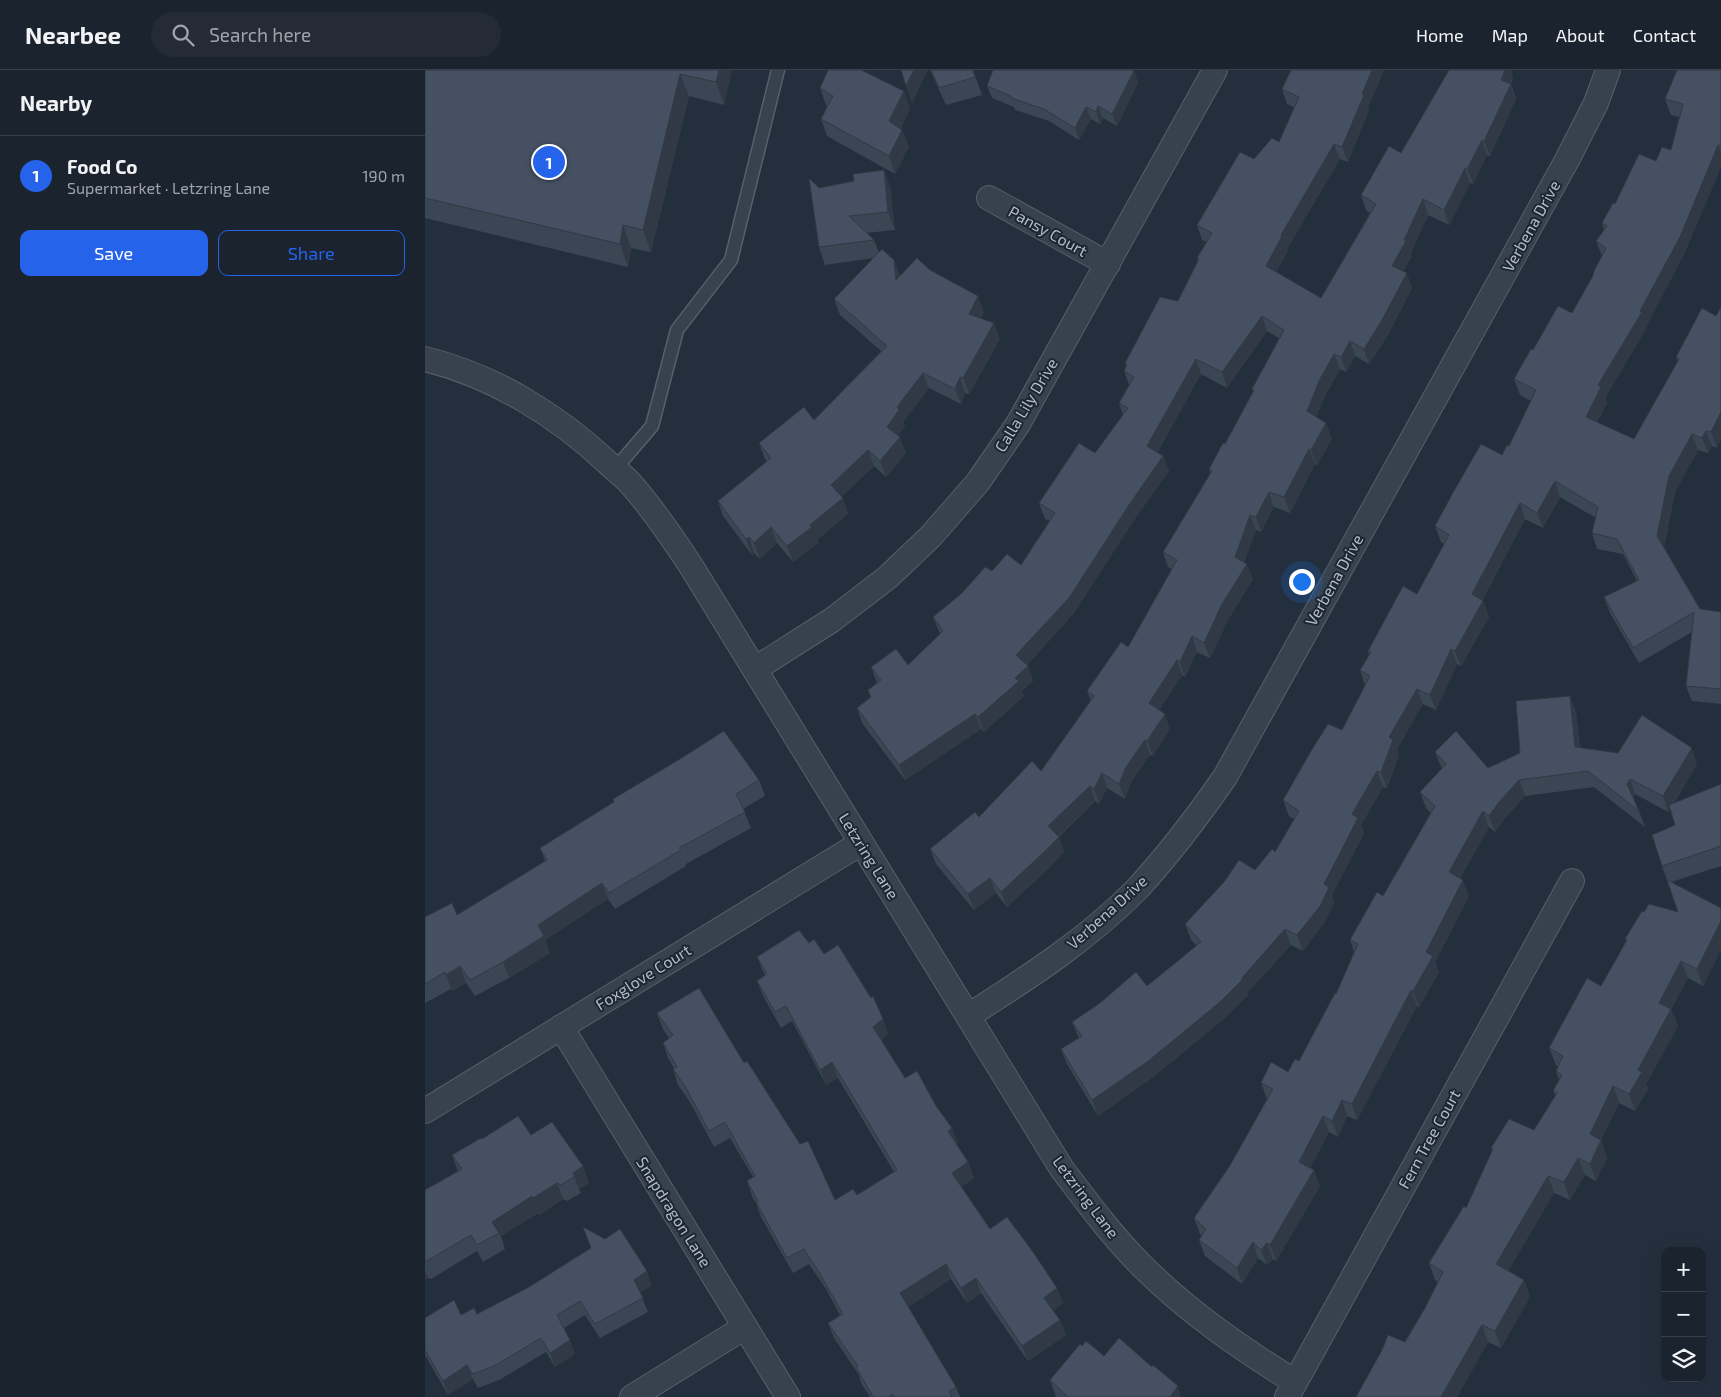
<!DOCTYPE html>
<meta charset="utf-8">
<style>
:root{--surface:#1b232e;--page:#242b36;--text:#f1f3f6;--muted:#a0a4aa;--line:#39404a;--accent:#2563eb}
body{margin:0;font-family:"Exo 2",sans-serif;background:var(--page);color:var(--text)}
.controls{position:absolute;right:15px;bottom:15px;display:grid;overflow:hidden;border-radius:10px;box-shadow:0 5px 20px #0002}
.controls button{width:45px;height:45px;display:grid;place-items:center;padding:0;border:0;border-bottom:1px solid var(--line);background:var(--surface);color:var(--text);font:25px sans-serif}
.you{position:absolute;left:876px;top:511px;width:18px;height:18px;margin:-12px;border:4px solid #fff;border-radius:50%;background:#1a73e8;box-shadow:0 0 0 8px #1a73e833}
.badge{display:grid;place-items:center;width:32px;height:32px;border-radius:50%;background:var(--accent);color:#fff;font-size:16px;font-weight:700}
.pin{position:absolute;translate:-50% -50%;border:2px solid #fff;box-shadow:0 1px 5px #0006}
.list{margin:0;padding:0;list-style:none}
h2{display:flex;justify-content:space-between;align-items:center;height:65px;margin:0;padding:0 20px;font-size:21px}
h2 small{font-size:16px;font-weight:400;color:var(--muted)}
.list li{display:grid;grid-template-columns:32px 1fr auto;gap:15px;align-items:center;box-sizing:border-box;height:80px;padding:0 20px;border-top:1px solid var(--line)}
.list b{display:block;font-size:19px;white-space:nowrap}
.list p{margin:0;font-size:16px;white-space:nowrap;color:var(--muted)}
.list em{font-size:16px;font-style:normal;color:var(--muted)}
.actions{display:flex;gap:10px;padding:15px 20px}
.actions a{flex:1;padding:11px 0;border:1px solid var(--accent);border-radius:10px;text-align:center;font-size:18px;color:var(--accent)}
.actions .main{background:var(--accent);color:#fff}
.icon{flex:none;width:28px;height:28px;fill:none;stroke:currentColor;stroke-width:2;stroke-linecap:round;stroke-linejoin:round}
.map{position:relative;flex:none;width:1296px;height:1327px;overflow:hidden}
header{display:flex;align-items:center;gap:30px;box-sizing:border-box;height:70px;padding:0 25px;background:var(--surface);border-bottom:1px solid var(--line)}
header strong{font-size:24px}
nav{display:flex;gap:28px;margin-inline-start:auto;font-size:18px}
.search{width:350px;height:45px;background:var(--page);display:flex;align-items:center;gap:12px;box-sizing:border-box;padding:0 18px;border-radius:28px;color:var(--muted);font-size:19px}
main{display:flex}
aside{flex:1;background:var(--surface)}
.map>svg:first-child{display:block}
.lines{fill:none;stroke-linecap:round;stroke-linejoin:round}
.lane-casing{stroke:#565f6c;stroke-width:15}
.street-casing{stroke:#565f6c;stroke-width:26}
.lane{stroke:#38414e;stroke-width:12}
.street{stroke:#38414e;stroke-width:24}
.wall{fill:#3b4654}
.shaded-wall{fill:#303945}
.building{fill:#455162;stroke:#303945}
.labels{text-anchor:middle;stroke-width:4;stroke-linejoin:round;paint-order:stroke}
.street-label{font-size:16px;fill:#b4bcc9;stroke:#1d2633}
</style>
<header>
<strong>Nearbee</strong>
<div class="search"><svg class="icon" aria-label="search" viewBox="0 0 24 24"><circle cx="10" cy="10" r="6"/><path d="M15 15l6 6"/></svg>Search here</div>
<nav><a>Home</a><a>Map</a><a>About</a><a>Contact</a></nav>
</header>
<main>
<aside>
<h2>Nearby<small></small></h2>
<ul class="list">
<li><span class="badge">1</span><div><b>Food Co</b><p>Supermarket · Letzring Lane</p></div><em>190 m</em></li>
</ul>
<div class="actions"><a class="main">Save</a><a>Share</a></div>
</aside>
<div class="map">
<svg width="1296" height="1327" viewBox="0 0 1296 1327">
<rect width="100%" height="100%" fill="#242f3e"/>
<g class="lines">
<defs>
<path id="lane" d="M190 399 227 356 252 260 306 190 353 0"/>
<g id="street">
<path d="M564 128 683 194"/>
<path d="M0 289C69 306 132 345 183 393 190 400 199 406 205 413 228 439 247 467 266 496L637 1099C662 1132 687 1166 716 1195 763 1242 814 1277 870 1312"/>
<path d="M330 599 407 550 463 507 506 466 553 412 593 354 790 0"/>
<path d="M543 946C603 908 663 869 713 818 745 783 773 746 800 707L1142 90 1171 33 1183 0"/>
<path d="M136 957 363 1327"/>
<path d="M0 1041 436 773"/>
<path d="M207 1327 320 1257"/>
<path d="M862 1327 1147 811"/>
</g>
</defs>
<use href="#lane" class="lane-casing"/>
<use href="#street" class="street-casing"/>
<use href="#lane" class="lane"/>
<use href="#street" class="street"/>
</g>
<g class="wall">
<path d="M0 0H307L299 35 264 26 226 182 206 178 203 197 0 148Z"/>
<path d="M505 0H548L557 25 521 35Z"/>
<path d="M866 0H959L943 37 944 40 923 92 915 89 862 179 863 181 851 202 896 228 945 143 941 140 936 125 976 83 1024 0H1086V1L1088 7 1086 14 1091 29 1065 86 1062 85 1048 114 1045 113 1024 155 1003 145 986 183 987 186 978 201 987 218 963 265 944 294 930 286 921 302 915 299 901 324 891 347 907 368 892 396 890 394 865 443 849 437 836 462 831 460 819 492 828 509 803 550 785 588 772 582 760 607 757 605 734 640 745 659 728 686 725 685 706 712 700 729 682 718 674 734 670 731 634 767 639 782 624 798 582 837 571 823 549 840 511 794 505 779 554 747 616 701 666 631 662 621 703 577 747 499 743 497 738 482 785 403 784 399 800 374 828 322 827 319 854 268 842 261 802 318 776 304 732 383 738 386 744 401 709 450 649 543 602 595 603 596 608 611 597 621 599 626 559 662 556 659 480 710 437 653 432 638 445 627 452 613 446 597 483 595 515 564 508 547 567 501 596 495 625 451 620 449 614 433 670 383 698 345 694 333 704 315 699 301 701 297 700 293 753 231 773 190 772 188 782 172 777 170 772 155 829 89 854 72 869 37 862 34 857 19Z"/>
<path d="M1296 0V97L1260 182 1222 255V257L1180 328 1182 333 1172 352 1209 369 1253 291 1251 287 1291 246 1296 237V369L1292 378 1287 376 1283 383 1273 380 1250 422 1239 477 1275 539 1296 542V634L1267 631 1261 616 1267 562 1214 593 1185 543 1179 527 1212 511 1198 484 1172 479 1167 463 1171 448 1135 427 1118 458 1100 449 1057 531H1058L1064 547 1036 596 1032 594 1011 640 998 634 972 679 974 685 962 718 958 717 936 755 939 763 907 825 909 833 901 850 878 881 866 875 822 923 823 925 800 948 728 1007 673 1046 642 994 636 979 654 968 647 952 722 916 772 876 766 870 760 854 830 800 850 782 869 749 864 746 858 730 917 660 940 615 935 600 944 585 943 581 992 524 1019 474 1016 472 1010 456 1077 385 1084 376 1106 331 1095 325 1089 309 1108 280 1147 243 1168 205V203L1177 186 1171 171 1179 160 1177 153 1190 134 1231 91 1246 80 1254 47 1246 45 1240 29Z"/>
<path d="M709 1 713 13 692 56 678 48 675 54 666 49 654 70 624 51 590 40 589 37 567 28 562 16Z"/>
<path d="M395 18 479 21 485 39 476 58 484 77 470 104 402 66 396 49 402 36 401 35Z"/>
<path d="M459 100 465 117 470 160 441 163 449 170 454 183 469 190 475 206 505 200 559 242 556 248 575 269 544 324 540 323 536 334 504 318 478 352 480 356 473 365 481 383 461 407 449 396 416 427 418 428 423 444 392 470 393 473 368 492 352 473 335 489 329 483 327 485 298 446 293 431 342 392 340 389 334 373 389 350 456 281 415 245 409 229 449 188 400 195 394 177V118L429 111Z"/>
<path d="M1151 642 1155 678 1272 694 1249 733 1296 714V796L1246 812 1296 838V880L1278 916 1263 908 1246 939 1253 956 1221 1014 1223 1019 1210 1041 1194 1033 1176 1070 1182 1088 1171 1111 1160 1105 1145 1130 1129 1123 1083 1201 1099 1210 1105 1227 1076 1278 1063 1272 1032 1327H931L980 1272 1000 1238 1013 1212 1010 1210 1004 1193 1041 1138 1067 1081 1066 1078 1109 1060 1130 1026 1128 1021 1134 1010 1131 1001 1133 997 1131 995 1124 978 1176 916 1201 871 1200 869 1253 842 1237 796 1250 755 1245 739 1243 742 1210 724 1208 728 1214 741 1220 757 1169 717 1100 726 1080 748 1070 762 1064 757 1035 808 1044 826 1010 892 1014 902 994 937 992 936 932 1050 922 1046 913 1067 904 1062 885 1098 895 1116 851 1191 848 1189 842 1195 833 1188 817 1214 780 1186 774 1170 777 1166 775 1164 769 1148 804 1097 842 1029 836 1013 863 1002 874 991 911 924 929 882 925 870 958 826 1006 743 1001 738 995 722 1017 699 1010 682 1063 698 1095 683Z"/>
<path d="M334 710 340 726 318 739 326 758 261 794V796L190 839 183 829 120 870 125 883 84 908 50 926 41 913 27 921 26 919 0 933V847L32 845 120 791 115 778 189 732 188 729Z"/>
<path d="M384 873 399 884 458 949 463 964 456 970 480 1008 511 1036 533 1073 531 1074 543 1092 549 1108 536 1117 565 1159 632 1218 638 1233 628 1241 641 1265 603 1291 556 1223 542 1233 526 1209 483 1237 531 1317 535 1327H445L436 1313 434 1305 409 1268 403 1253 415 1245 401 1219 384 1194 368 1203 336 1147 331 1133 327 1126 322 1111 328 1107 305 1068 289 1077 265 1032 253 1015 248 999 249 998 243 988 238 973 244 968 238 959 232 943 319 993 410 1130 432 1125 469 1102 413 1008 401 1015 367 951 356 958 338 926 332 911 340 906 332 887Z"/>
<path d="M106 1065 158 1096 164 1113 154 1119 156 1123 142 1131 138 1129 114 1145 113 1143 76 1166 80 1179 58 1192 52 1181 6 1209 3 1208 0 1210V1120L33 1101 27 1085 57 1069Z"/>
<path d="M227 1215 215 1223 223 1242 175 1268 160 1245 139 1258 150 1284 130 1297 121 1282 74 1310 53 1318 48 1309 23 1325 0 1285V1248L52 1244Z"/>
<path d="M657 1276 679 1286 756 1327H631L625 1310Z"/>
</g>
<g class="shaded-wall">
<path d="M294 0H307L299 35 291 12Z"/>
<path d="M489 0H503L487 34 481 16Z"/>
<path d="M947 0H959L943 37 944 40 923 92 917 77 937 24Z"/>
<path d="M1080 0H1086V1L1088 7 1085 14 1091 29 1065 86 1059 71Z"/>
<path d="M709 1 713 13 692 56 687 44Z"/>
<path d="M255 4 264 26 226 182 218 160Z"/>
<path d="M479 21 485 39 471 69 464 51Z"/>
<path d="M673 36 678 48 675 54 671 42Z"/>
<path d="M661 37 666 49 654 70 650 58Z"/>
<path d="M477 60 484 77 470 104 464 86Z"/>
<path d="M1057 70 1062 85 1048 114 1042 99Z"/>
<path d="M909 74 915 89 862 179 863 181 846 211 841 196 856 165Z"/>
<path d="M1293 75 1296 82V97L1260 182 1222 255V257L1180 328 1182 333 1167 362 1161 347 1173 315 1215 241Z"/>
<path d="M1040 98 1045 113 1024 155 1019 140Z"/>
<path d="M459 100 465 117 470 160 463 142Z"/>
<path d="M998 129 1003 145 986 183 987 186 973 211 967 196Z"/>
<path d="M198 155 206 178 203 197 195 174Z"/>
<path d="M469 190 475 206 471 210Z"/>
<path d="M982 203 987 218 963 265 944 294 939 279Z"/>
<path d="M553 226 559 242 550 259 544 244Z"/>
<path d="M837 246 842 261 802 318 797 302Z"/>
<path d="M569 253 575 269 544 324 538 308Z"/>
<path d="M925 271 930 286 921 302 916 287Z"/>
<path d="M909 284 915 299 901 324 887 357 882 341 895 309Z"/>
<path d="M771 289 776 304 727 391 722 376Z"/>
<path d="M498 303 504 318 478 352 480 356 468 372 462 357 472 337Z"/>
<path d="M535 307 540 323 536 334 530 319Z"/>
<path d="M1296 342V369L1292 378 1286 362Z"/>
<path d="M901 353 907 368 892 396 886 380Z"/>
<path d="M1281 361 1287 376 1283 383 1277 368Z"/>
<path d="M1267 364 1273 380 1250 422 1238 481 1232 466 1244 406Z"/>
<path d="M475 367 481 383 461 407 455 391Z"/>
<path d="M884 379 890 394 865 443 859 427Z"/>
<path d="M443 380 449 396 412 431 406 415Z"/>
<path d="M738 386 744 401 709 450 649 543 597 600 591 585 704 435Z"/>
<path d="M1130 411 1135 427 1118 458 1112 443Z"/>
<path d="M844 422 849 437 836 462 831 447Z"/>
<path d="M418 428 423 444 392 470 393 473 368 492 362 476 385 455Z"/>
<path d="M1095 433 1100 449 1052 540 1047 524Z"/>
<path d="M825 445 831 460 815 502 810 487Z"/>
<path d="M346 457 352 473 335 489 329 473Z"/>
<path d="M324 467 329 483 327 485 321 469Z"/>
<path d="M822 494 828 509 803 550 785 588 779 573 797 534Z"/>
<path d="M1058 531 1064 547 1036 596 1030 581Z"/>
<path d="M767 566 772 582 760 607 755 592Z"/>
<path d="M1026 579 1032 594 1011 640 1005 625Z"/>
<path d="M752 590 757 605 729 648 724 633Z"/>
<path d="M603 596 608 611 597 621 599 626 559 662 553 647 590 608Z"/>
<path d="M992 619 998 634 972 679 974 685 962 718 956 702 964 667Z"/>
<path d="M1145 626 1151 642 1156 693 1150 677Z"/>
<path d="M550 644 556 659 480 710 474 695Z"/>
<path d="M740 644 745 659 728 686 722 671Z"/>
<path d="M720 670 725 685 706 712 700 729 694 714 701 697Z"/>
<path d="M1267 678 1272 694 1243 742 1238 726Z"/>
<path d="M952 701 958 717 936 755 939 763 907 825 909 833 901 850 878 881 872 865 899 814 927 744Z"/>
<path d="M677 703 682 718 674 734 669 719Z"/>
<path d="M1205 709 1210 724 1208 730 1202 714Z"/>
<path d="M1094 710 1100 726 1080 748 1070 762 1064 746 1074 732Z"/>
<path d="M665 716 670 731 628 771 623 756Z"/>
<path d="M1058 741 1064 757 1029 818 1024 802Z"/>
<path d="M634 767 639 782 624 798 582 837 576 822Z"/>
<path d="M565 808 571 823 549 840 543 824Z"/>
<path d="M1038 810 1044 826 1010 892 1014 902 994 937 988 921 1001 882Z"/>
<path d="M177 813 183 829 120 870 125 883 84 908 78 892 113 855Z"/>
<path d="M1296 851V880L1278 916 1272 899Z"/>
<path d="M860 859 866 875 822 923 823 925 800 948 728 1007 673 1046 667 1030 817 908Z"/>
<path d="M1256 891 1263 908 1241 949 1246 939 1253 956 1221 1014 1223 1019 1210 1041 1204 1024 1213 1000 1234 933Z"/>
<path d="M35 896 41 913 27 921 21 905Z"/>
<path d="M986 920 992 936 932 1050 927 1034Z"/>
<path d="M458 949 463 964 453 972 448 957Z"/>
<path d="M407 992 413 1008 401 1015 395 1000Z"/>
<path d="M1188 1016 1194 1033 1176 1070 1182 1088 1171 1111 1165 1094V1064Z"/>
<path d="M917 1030 922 1046 913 1067 907 1051Z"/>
<path d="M898 1046 904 1062 880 1107 874 1092Z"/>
<path d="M527 1058 533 1073 528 1077 523 1061Z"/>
<path d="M1153 1088 1160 1105 1145 1130 1139 1112Z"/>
<path d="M543 1092 549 1108 532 1119 527 1103Z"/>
<path d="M158 1096 164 1113 154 1119 148 1103Z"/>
<path d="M889 1100 895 1116 851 1191 845 1175Z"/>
<path d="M1123 1106 1129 1123 1077 1211 1071 1194Z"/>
<path d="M132 1113 138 1129 114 1145 108 1128Z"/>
<path d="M107 1126 113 1143 76 1166 74 1163 67 1152Z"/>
<path d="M828 1172 833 1188 817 1214 812 1198Z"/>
<path d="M842 1173 848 1189 842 1195 836 1180Z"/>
<path d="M521 1194 526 1209 481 1238 475 1223Z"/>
<path d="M0 1200 3 1208 0 1210Z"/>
<path d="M222 1201 227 1215 214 1224 209 1210Z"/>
<path d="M551 1208 556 1223 542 1233 536 1218Z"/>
<path d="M1099 1210 1105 1227 1076 1278 1070 1261Z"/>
<path d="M632 1218 638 1233 624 1244 619 1228Z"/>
<path d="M635 1250 641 1265 603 1291 597 1276Z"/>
<path d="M1057 1255 1063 1272 1032 1327H1016Z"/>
<path d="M145 1270 150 1284 130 1297 125 1283Z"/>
<path d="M42 1295 48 1309 23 1325 18 1311Z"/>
<path d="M753 1316 756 1327H745Z"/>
</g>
<g class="building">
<path d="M0 0H294L291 12 255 4 218 160 198 155 195 174 0 128Z"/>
<path d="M403 0H436L479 21 464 51 477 60 464 86 396 49 408 26 395 18Z"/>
<path d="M476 0H489L481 16Z"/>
<path d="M506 0H548L550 7 514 18Z"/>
<path d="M568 0H707L709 1 687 44 673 36 671 42 661 37 650 58 619 39 586 28V26L562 16Z"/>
<path d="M866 0H947L937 24 939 25 917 77 909 74 856 165 857 166 841 196 896 228 951 134 936 125 964 76 976 83 1024 0H1080L1076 10 1086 14 1059 71 1057 70 1042 99 1040 98 1019 140 998 129 979 170 981 171 967 196 982 203 957 250 939 279 925 271 916 287 909 284 895 309 882 341 901 353 886 380 884 379 859 427 844 422 831 447 825 445 810 487 822 494 797 534 779 573 767 566 755 592 752 590 724 633 740 644 722 671 720 670 701 697 694 714 677 703 669 719 665 716 623 756 634 767 618 783 576 822 565 808 543 824 505 779 550 742 554 747 607 691 616 701 669 626 662 621 696 572 703 577 752 490 738 482 787 401 784 399 798 373 800 374 829 320 827 319 859 260 837 246 797 302 771 289 722 376 738 386 704 435 644 528 591 585 603 596 590 608 594 611 553 647 550 644 474 695 432 638 446 627 443 620 456 610 446 597 471 579 483 595 518 561 508 547 537 523 560 497 567 501 582 484 596 495 630 443 614 433 654 373 670 383 703 338 694 333 709 307 699 301 702 295 700 293 735 227 753 231 774 189 772 188 787 163 772 155 815 82 829 89 847 68 854 72 874 27 857 19Z"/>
<path d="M1252 0H1296V76L1293 75 1255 167 1215 241 1217 242 1173 315 1176 317 1161 347 1209 369 1254 289 1251 287 1277 238 1291 246 1296 237V342L1286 362 1281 361 1277 368 1267 364 1244 406 1232 466 1275 539 1296 542V619L1261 616 1269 542 1208 578 1179 527 1214 510 1192 469 1167 463 1173 437 1130 411 1112 443 1095 433 1047 524 1058 531 1030 581 1026 579 1005 625 992 619 964 667 968 670 956 702 952 701 927 744 933 748 899 814 904 817 896 835 872 865 860 859 817 908V910L795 932 722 992 667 1030 636 979 657 966 647 952 675 933 711 902 722 916 776 872 760 854 799 812 814 790 830 800 847 779 850 782 874 741 858 730 886 681 903 654 917 660 945 606 935 600 946 582 943 581 978 516 992 524 1024 465 1010 456 1030 419 1056 374 1077 385 1082 375 1084 376 1111 320 1089 309 1106 279 1108 280 1133 236 1147 243 1169 204 1168 203 1181 178 1171 171 1182 156 1177 153 1188 133 1190 134 1214 84 1231 91 1237 77 1246 80 1258 34 1240 29Z"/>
<path d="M459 100 463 142 424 146 449 170 394 177 384 108 394 118 429 111 428 104Z"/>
<path d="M457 179 469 190 471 210 492 188 505 200 553 226 544 244 569 253 538 308 535 307 530 319 498 303 472 337 474 340 462 357 475 367 455 391 443 380 406 415 418 428 385 455 387 457 362 476 346 457 329 473 324 467 321 469 293 431 346 388 334 373 379 337 389 350 462 276 409 229Z"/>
<path d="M1145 626 1150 677 1193 683 1217 645 1267 678 1238 726 1205 709 1202 714 1214 741 1163 701 1094 710 1074 732 1064 746 1058 741 1024 802 1038 810 1001 882 1008 886 988 921 986 920 927 1034 917 1030 907 1051 898 1046 874 1092 889 1100 845 1175 842 1173 836 1180 828 1172 812 1198 774 1170 781 1159 769 1148 804 1097 848 1019 836 1013 846 992 863 1002 870 989 874 991 910 923 911 924 933 874 925 870 952 822 958 826 1010 736 995 722 1021 694 1010 682 1031 661 1063 698 1095 683 1091 631Z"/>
<path d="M299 661 334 710 311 724 320 742 254 778 256 780 184 823 177 813 113 855 119 866 78 892 45 910 35 896 21 905 20 902 0 914V847L27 833 32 845 122 790 115 778 189 732 188 729 255 689Z"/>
<path d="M1296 714V776L1237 796 1227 765 1250 755 1244 735Z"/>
<path d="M1242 810 1296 838V851L1272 899 1256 891 1234 933 1246 939 1213 1000 1217 1002 1204 1024 1188 1016 1165 1064 1176 1070 1165 1094 1153 1088 1139 1112 1123 1106 1071 1194 1099 1210 1070 1261 1057 1255 1016 1327H931L957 1280 963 1265 980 1272 1000 1238 1018 1202 1004 1193 1039 1136 1041 1138 1068 1079 1066 1078 1084 1049 1109 1060 1132 1023 1128 1021 1137 1005 1131 1001 1138 986 1124 978 1162 908 1176 916 1202 870 1200 869 1217 841 1219 842 1224 834 1253 842Z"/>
<path d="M374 860 384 873 389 869 399 884 413 875 446 928 448 926 458 949 448 957 480 1008 492 1001 511 1036 527 1058 523 1061 543 1092 527 1103 565 1159 582 1147 608 1182 632 1218 619 1228 635 1250 597 1276 551 1208 536 1218 521 1194 475 1223 531 1317 524 1322 527 1327H470L468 1324 463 1327H448L431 1297 433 1296 403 1253 418 1244 395 1204 379 1179 362 1188 331 1132 333 1131 322 1111 330 1106 300 1052 284 1061 260 1016 248 999 252 997 238 973 248 965 232 943 274 918 319 993 322 991 375 1074 383 1071 410 1130 428 1119 432 1125 472 1100 407 992 395 1000 361 936 350 942 332 911 342 904 332 887Z"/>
<path d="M93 1046 106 1065 127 1052 158 1096 148 1103 150 1106 136 1115 132 1113 108 1128 107 1126 67 1152 74 1163 52 1175 46 1165 0 1192V1120L37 1099 27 1085 56 1068 57 1069Z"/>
<path d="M158 1157 180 1169 195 1159 222 1201 209 1210 218 1228 170 1254 155 1231 132 1245 145 1270 125 1283 116 1268 69 1296 48 1304 42 1295 18 1311 0 1280V1248L29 1230 36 1245 49 1238 52 1244 104 1217 166 1178Z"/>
<path d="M694 1268 727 1297 728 1295 753 1316 745 1327H643L625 1310 655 1274 657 1276 661 1271 679 1286Z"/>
</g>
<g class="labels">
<g class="street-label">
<text transform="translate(1106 156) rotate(-61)" y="6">Verbena Drive</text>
<text transform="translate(623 161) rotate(29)" y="6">Pansy Court</text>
<text transform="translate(601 335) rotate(-59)" y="6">Calla Lily Drive</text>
<text transform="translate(909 510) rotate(-61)" y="6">Verbena Drive</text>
<text transform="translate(444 786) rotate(58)" y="6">Letzring Lane</text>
<text transform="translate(682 842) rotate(-42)" y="6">Verbena Drive</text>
<text transform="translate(218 907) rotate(-32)" y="6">Foxglove Court</text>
<text transform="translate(1004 1069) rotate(-61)" y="6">Fern Tree Court</text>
<text transform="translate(661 1127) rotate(53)" y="6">Letzring Lane</text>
<text transform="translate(249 1142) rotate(58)" y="6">Snapdragon Lane</text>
</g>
</g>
</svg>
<div class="controls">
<button>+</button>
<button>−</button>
<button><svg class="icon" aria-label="layers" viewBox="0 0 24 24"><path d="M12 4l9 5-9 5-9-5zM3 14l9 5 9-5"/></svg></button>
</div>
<div class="you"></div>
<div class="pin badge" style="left:124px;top:92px">1</div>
</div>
</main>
